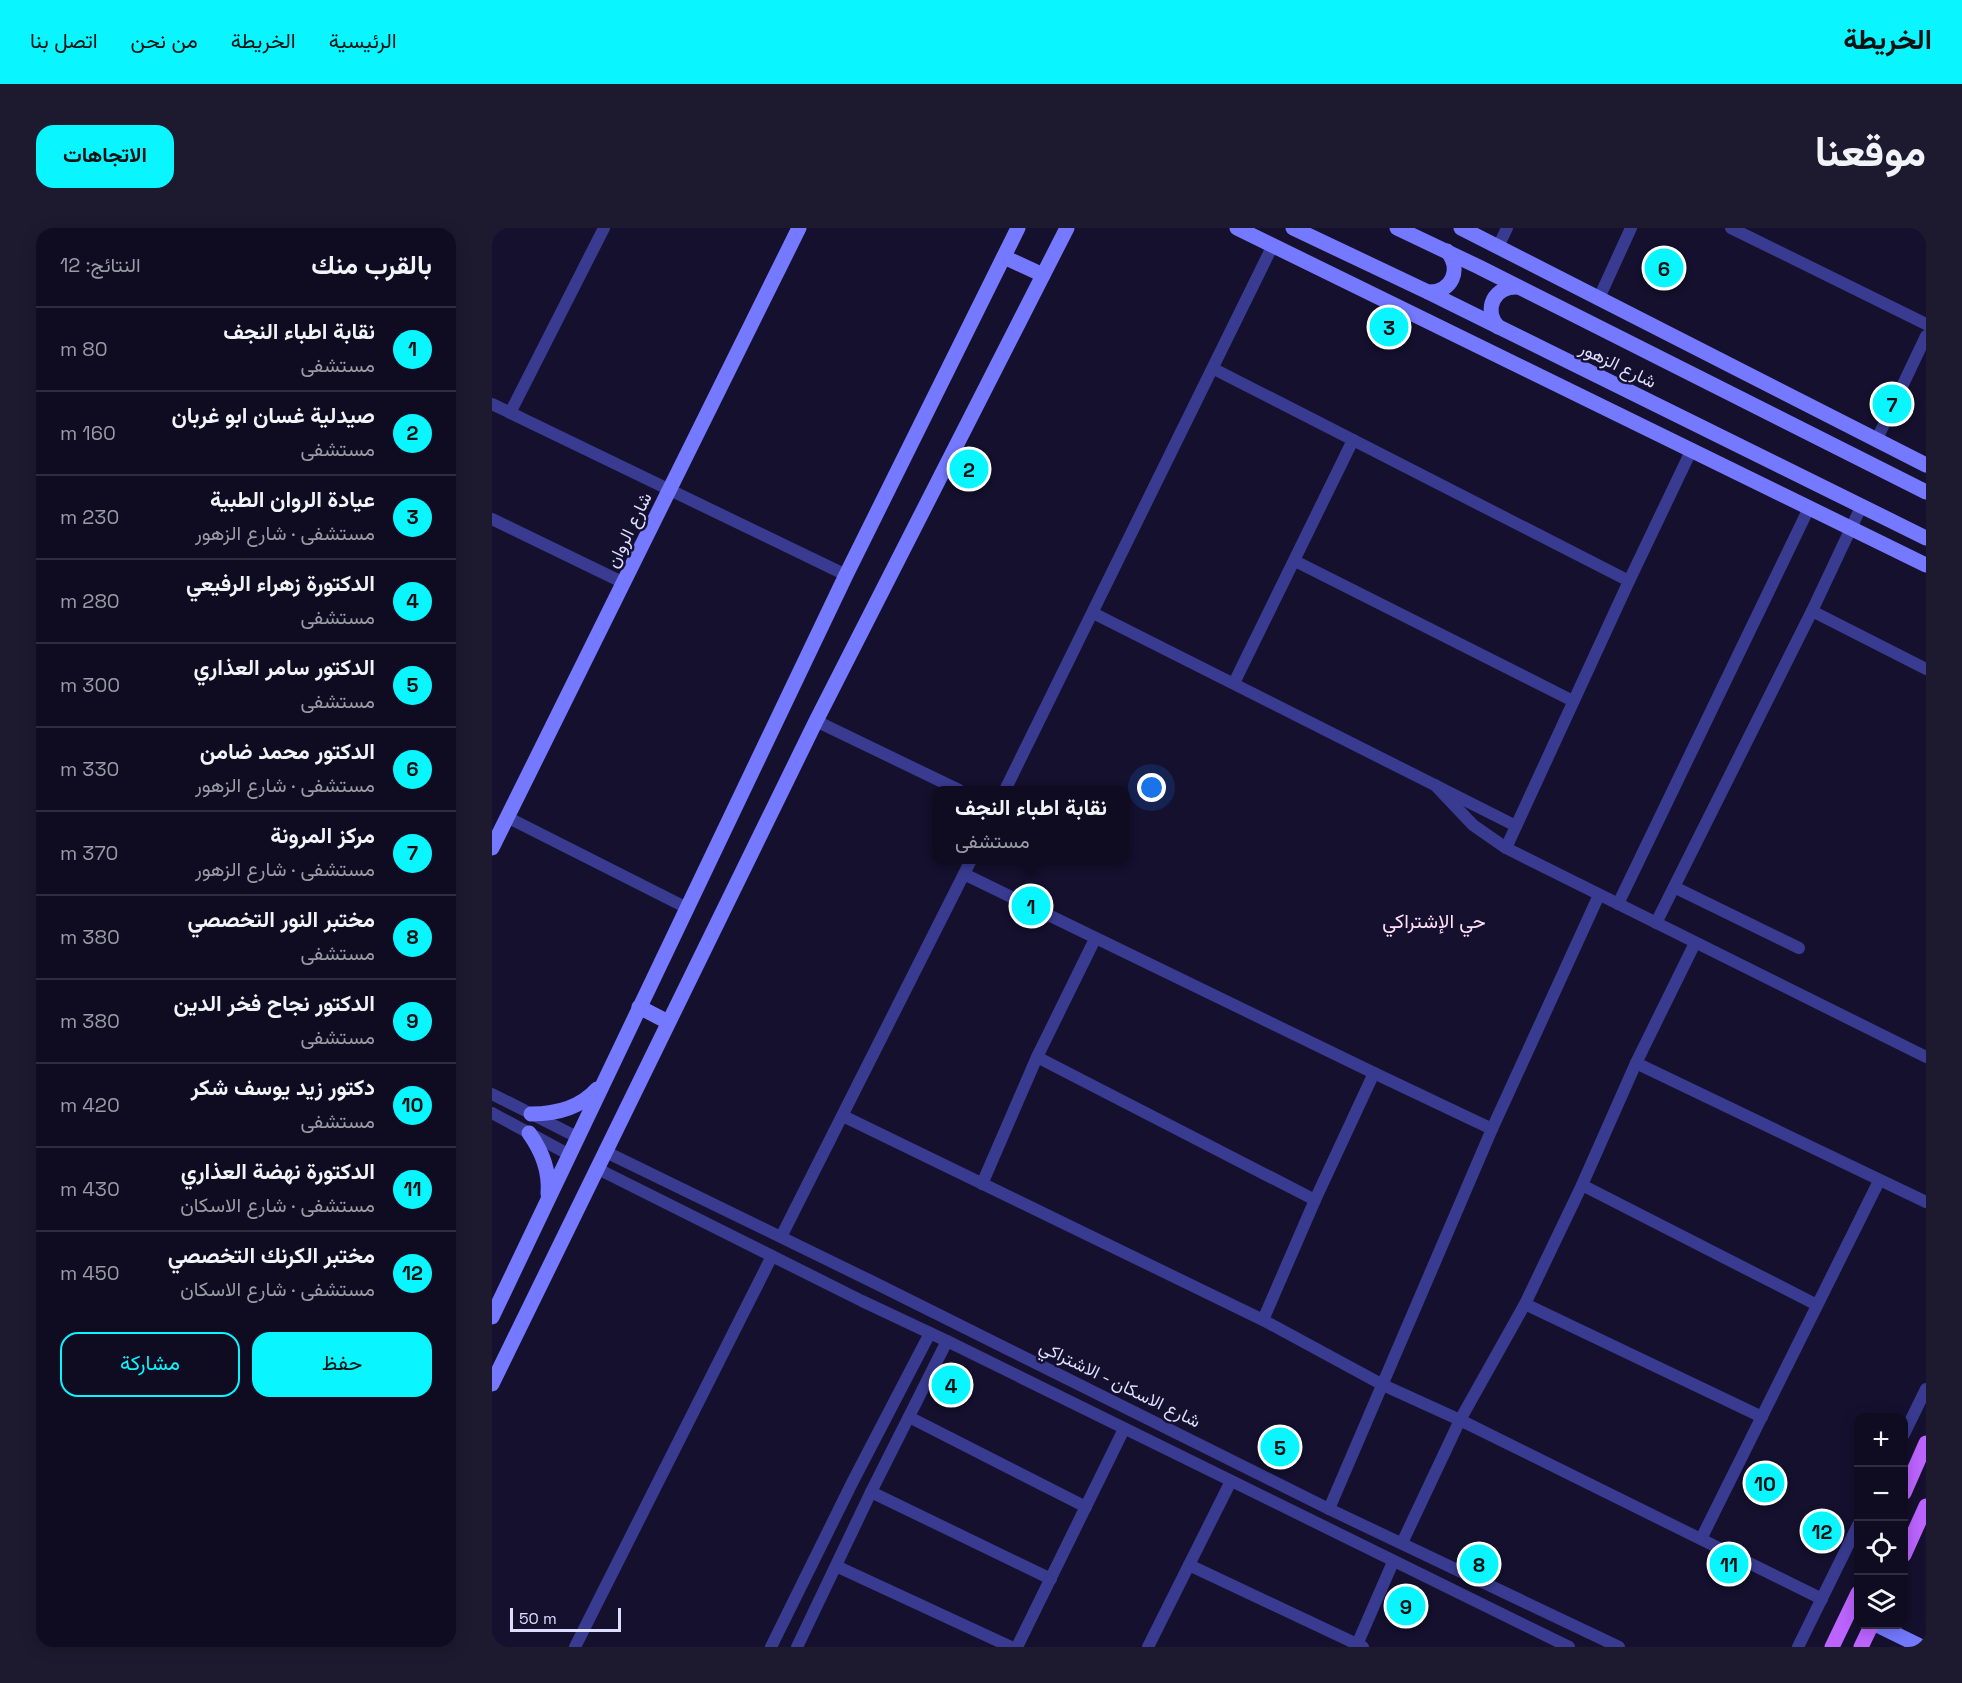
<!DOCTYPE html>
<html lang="ar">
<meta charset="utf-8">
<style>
:root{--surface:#0f0c22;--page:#1d1a2f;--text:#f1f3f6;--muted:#9b9ba5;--line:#2f2c40;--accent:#09f5ff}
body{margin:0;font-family:"Space Grotesk",Vazirmatn,sans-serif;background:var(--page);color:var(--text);direction:rtl}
.controls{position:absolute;right:18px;bottom:18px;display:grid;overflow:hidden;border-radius:12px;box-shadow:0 3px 15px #0003}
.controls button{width:54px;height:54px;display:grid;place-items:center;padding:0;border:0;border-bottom:2px solid var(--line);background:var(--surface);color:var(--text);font:30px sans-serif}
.scale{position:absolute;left:18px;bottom:15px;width:111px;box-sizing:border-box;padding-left:6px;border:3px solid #dfddff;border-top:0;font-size:16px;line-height:21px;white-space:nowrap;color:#dfddff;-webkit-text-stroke:4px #14102e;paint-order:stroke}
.you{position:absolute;left:660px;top:560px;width:21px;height:21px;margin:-15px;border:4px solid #fff;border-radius:50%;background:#1a73e8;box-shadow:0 0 0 9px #1a73e833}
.badge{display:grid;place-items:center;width:39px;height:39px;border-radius:50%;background:var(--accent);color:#111;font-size:20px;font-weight:700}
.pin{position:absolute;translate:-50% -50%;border:3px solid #fff;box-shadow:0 2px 6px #0006}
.popup{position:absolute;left:440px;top:558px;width:198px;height:78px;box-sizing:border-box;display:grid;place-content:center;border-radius:12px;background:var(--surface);filter:drop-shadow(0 2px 4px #0005);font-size:20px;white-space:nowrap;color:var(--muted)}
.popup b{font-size:22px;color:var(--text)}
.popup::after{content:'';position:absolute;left:50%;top:100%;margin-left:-12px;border:12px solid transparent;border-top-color:var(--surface)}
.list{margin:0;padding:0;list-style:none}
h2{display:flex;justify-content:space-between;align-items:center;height:78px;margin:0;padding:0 24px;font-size:26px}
h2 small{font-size:20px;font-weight:400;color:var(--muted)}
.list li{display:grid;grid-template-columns:39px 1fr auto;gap:18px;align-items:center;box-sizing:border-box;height:84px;padding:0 24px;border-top:2px solid var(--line)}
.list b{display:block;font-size:22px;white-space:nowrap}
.list p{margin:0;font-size:20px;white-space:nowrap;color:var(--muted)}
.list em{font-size:20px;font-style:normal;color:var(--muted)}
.actions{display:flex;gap:12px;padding:18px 24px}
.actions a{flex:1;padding:14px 0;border:2px solid var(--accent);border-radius:18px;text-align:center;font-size:21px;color:var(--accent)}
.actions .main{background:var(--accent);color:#111}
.icon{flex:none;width:33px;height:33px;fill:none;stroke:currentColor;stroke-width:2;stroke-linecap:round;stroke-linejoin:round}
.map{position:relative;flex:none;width:1434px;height:1419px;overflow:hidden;direction:ltr;border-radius:18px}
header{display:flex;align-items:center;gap:36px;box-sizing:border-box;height:84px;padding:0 30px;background:var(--accent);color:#111}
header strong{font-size:28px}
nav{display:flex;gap:33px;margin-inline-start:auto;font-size:21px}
.intro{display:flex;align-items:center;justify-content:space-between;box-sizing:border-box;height:144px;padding:0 36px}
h1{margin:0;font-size:42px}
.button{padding:15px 27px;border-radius:18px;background:var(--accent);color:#111;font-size:21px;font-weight:700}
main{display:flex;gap:36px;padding:0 36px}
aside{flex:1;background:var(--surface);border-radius:18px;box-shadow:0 3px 15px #0003}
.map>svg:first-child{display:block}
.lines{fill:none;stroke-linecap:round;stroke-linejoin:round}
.street{stroke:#393b90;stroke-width:12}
.secondary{stroke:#7479ff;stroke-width:15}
.primary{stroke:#bc64ff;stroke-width:15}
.labels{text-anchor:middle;stroke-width:5;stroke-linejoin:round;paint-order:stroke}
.street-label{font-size:18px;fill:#dfddff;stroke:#14102e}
.neighbourhood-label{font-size:20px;fill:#ffdff5;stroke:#14102e}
</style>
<header>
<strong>الخريطة</strong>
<nav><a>الرئيسية</a><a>الخريطة</a><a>من نحن</a><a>اتصل بنا</a></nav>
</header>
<div class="intro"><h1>موقعنا</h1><a class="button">الاتجاهات</a></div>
<main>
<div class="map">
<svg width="1434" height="1419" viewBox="0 0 1434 1419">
<rect width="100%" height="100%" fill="#14102e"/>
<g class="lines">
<g class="street">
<path d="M1239 0 1434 96"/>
<path d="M1006 19 1015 0"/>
<path d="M1107 70 1139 0"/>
<path d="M722 141 1137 353"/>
<path d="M0 176 354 347"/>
<path d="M18 185 112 0"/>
<path d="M1385 211 1434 108"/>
<path d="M0 291 132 355"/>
<path d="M803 333 1081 473"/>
<path d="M1320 383 1434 441"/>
<path d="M601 385 1024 598"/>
<path d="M742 455 861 212"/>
<path d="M324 493 467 562"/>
<path d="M943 557 981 597 1014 620 1434 829"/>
<path d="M513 562 781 17"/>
<path d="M15 589 195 680"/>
<path d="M1014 620 1137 353 1200 221"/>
<path d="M472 646 882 845 1000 901"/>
<path d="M1182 659 1307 720"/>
<path d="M1126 676 1317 280"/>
<path d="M1164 695 1320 383 1369 279"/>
<path d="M545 829 823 972"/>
<path d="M1144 835 1434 974"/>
<path d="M0 866 85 909"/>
<path d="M0 885 76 926"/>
<path d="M351 888 771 1092 891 1157 968 1192 1330 1371"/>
<path d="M114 924 379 1053 837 1281 1127 1419"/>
<path d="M106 941 370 1073 455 1113 1077 1419"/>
<path d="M490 956 545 829 603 711"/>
<path d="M1090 957 1325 1077"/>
<path d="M289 1009 479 632"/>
<path d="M1033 1076 1270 1189"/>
<path d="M771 1092 823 972 882 845"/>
<path d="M417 1189 594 1279"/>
<path d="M1412 1206 1434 1161"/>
<path d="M379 1264 559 1351"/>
<path d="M837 1281 1000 901 1107 667"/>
<path d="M1209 1311 1387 953"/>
<path d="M910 1315 968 1192 1033 1076 1090 957 1144 835 1203 715"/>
<path d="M697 1337 871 1419"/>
<path d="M344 1338 519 1419"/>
<path d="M83 1419 280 1028"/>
<path d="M279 1419 360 1255 438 1105"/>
<path d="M305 1419 379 1264 455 1113"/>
<path d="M525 1419 632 1201"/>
<path d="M656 1419 739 1253"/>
<path d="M864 1419 901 1334"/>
<path d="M1306 1419 1366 1297"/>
</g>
<g class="secondary">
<path d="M745 0 1434 337"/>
<path d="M801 0 936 64 1434 310"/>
<path d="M905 0 987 39 1434 264"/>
<path d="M969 0 1434 237"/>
<path d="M512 29 551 47"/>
<path d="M936 64C960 65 970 41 955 23"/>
<path d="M1006 99C991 81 1002 58 1026 59"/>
<path d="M0 620 307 0"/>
<path d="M147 779 176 794"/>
<path d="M39 886C64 886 88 880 105 861"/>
<path d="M37 905C50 923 58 943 56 966"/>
<path d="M0 1089 354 347 526 0"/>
<path d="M0 1156 324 493 575 0"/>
<path d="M1383 1396 1430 1419"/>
</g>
<g class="primary">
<path d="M1412 1265 1434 1215"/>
<path d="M1412 1327 1434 1278"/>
<path d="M1340 1419 1366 1365"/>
<path d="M1369 1419 1380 1396"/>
</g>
</g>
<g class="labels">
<g class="street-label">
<text transform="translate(1126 137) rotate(26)" y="6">شارع الزهور</text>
<text transform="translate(137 302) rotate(-64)" y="6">شارع الروان</text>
<text transform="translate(628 1156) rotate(26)" y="6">شارع الاسكان - الاشتراكي</text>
</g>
<g class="neighbourhood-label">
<text x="942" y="700">حي الإشتراكي</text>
</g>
</g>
</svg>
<div class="controls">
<button>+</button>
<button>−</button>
<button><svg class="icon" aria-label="locate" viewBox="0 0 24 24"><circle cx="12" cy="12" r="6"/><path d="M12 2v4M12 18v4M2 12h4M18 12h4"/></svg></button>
<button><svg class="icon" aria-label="layers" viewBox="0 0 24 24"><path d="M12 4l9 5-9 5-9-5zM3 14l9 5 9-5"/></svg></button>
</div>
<div class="scale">50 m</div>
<div class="you"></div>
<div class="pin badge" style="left:539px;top:678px">1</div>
<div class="popup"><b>نقابة اطباء النجف</b>مستشفى</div>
<div class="pin badge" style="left:477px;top:241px">2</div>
<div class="pin badge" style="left:897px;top:99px">3</div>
<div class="pin badge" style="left:459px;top:1157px">4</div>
<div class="pin badge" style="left:788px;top:1219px">5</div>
<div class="pin badge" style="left:1172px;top:40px">6</div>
<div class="pin badge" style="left:1400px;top:176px">7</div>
<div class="pin badge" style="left:987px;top:1336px">8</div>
<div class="pin badge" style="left:914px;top:1378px">9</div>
<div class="pin badge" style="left:1273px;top:1255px">10</div>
<div class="pin badge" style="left:1237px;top:1336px">11</div>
<div class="pin badge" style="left:1330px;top:1303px">12</div>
</div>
<aside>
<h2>بالقرب منك<small>النتائج: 12</small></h2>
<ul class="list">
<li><span class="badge">1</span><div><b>نقابة اطباء النجف</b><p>مستشفى</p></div><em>80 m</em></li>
<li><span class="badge">2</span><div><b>صيدلية غسان ابو غربان</b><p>مستشفى</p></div><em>160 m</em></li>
<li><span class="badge">3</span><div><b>عيادة الروان الطبية</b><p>مستشفى · شارع الزهور</p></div><em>230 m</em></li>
<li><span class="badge">4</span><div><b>الدكتورة زهراء الرفيعي</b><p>مستشفى</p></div><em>280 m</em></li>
<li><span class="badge">5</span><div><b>الدكتور سامر العذاري</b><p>مستشفى</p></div><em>300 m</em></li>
<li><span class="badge">6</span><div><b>الدكتور محمد ضامن</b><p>مستشفى · شارع الزهور</p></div><em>330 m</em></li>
<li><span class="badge">7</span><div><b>مركز المرونة</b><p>مستشفى · شارع الزهور</p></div><em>370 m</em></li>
<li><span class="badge">8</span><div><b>مختبر النور التخصصي</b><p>مستشفى</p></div><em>380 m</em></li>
<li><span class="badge">9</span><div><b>الدكتور نجاح فخر الدين</b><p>مستشفى</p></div><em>380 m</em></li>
<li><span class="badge">10</span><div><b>دكتور زيد يوسف شكر</b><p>مستشفى</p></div><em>420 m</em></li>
<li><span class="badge">11</span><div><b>الدكتورة نهضة العذاري</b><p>مستشفى · شارع الاسكان</p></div><em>430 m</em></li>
<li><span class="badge">12</span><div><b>مختبر الكرنك التخصصي</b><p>مستشفى · شارع الاسكان</p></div><em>450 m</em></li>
</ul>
<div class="actions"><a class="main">حفظ</a><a>مشاركة</a></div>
</aside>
</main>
